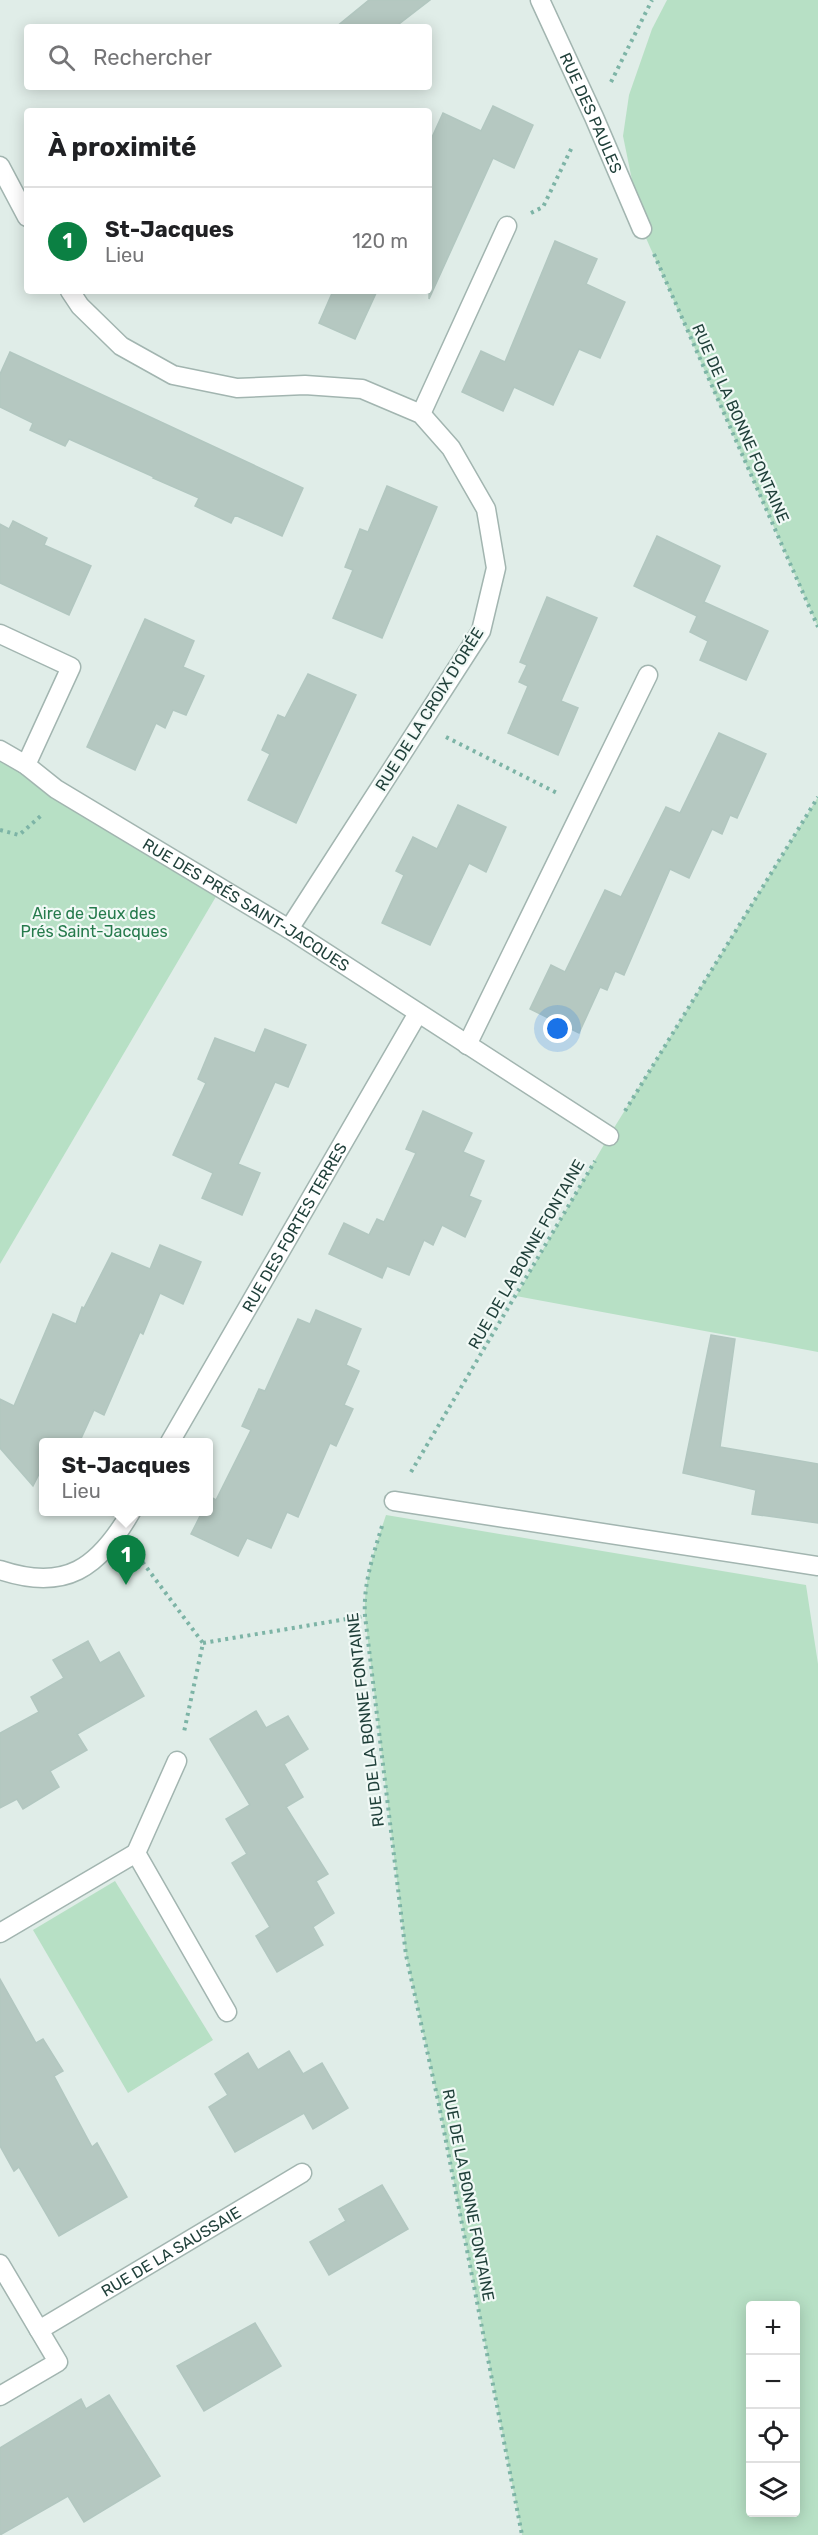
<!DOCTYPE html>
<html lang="fr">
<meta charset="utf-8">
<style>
:root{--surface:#fff;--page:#f6f6f6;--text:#202124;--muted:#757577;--line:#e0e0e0;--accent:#0b8043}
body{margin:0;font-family:Rubik,sans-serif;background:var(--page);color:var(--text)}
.controls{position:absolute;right:18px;bottom:18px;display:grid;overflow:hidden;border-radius:6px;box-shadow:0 3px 15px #0003}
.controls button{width:54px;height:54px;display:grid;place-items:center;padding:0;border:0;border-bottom:2px solid var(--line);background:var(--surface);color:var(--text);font:30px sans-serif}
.you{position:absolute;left:558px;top:1029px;width:21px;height:21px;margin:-15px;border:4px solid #fff;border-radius:50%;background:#1a73e8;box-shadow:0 0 0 9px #1a73e833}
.badge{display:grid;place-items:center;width:39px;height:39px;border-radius:50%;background:var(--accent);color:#fff;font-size:20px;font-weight:700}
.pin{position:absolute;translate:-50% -50px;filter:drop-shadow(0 2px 3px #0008)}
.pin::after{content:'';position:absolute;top:32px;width:21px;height:18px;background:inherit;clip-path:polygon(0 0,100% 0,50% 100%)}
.popup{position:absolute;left:39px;top:1438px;width:174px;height:78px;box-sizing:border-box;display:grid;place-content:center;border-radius:6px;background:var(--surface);filter:drop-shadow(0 2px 4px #0005);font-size:20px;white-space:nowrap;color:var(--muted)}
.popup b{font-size:22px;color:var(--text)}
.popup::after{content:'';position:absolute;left:50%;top:100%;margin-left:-12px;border:12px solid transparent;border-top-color:var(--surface)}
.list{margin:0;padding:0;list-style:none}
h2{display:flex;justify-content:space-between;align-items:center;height:78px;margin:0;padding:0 24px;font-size:26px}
h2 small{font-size:20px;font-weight:400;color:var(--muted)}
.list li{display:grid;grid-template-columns:39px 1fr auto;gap:18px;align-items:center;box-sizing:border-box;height:108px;padding:0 24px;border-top:2px solid var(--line)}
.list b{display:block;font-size:22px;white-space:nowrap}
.list p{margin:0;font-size:20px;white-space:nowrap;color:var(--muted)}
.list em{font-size:20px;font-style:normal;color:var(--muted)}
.icon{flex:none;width:33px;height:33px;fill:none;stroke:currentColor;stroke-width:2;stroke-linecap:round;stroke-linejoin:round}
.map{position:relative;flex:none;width:818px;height:2535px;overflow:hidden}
.search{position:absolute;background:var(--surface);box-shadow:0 3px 15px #0003;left:24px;top:24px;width:408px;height:66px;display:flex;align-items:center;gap:15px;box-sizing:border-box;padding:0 21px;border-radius:6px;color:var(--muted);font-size:22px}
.panel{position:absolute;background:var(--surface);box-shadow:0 3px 15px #0003;left:24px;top:108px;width:408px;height:186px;border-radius:6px}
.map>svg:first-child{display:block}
.green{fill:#b7e0c5;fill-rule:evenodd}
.building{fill:#b5c8c1;stroke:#b2c7c0;stroke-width:1.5}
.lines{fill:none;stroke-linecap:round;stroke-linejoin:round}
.lane-casing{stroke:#a2b5b0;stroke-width:21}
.street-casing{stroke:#a2b5b0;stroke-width:21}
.path{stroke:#7db4a6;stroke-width:4;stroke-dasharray:3 4.5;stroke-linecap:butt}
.lane{stroke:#fff;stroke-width:18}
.street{stroke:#fff;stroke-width:18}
.labels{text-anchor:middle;stroke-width:4.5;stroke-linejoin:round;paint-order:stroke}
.street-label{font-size:16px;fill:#1f3f39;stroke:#f1f9f6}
.park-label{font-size:16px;fill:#257a4c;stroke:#f1f9f6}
</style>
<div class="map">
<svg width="818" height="2535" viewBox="0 0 818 2535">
<rect width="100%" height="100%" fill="#e0ede8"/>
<g class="green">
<path d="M667 0H818V627L642 229 623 136 629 95 652 29Z"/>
<path d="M0 750 221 888 0 1264Z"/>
<path d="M818 797V1352L516 1296 609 1136Z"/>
<path d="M386 1515 806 1585 818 1664V2535H522L439 2105 406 1955 365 1616C363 1581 375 1548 386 1515ZM750 2306H796V2512H750Z"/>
<path d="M115 1881 213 2040 128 2093 33 1930Z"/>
</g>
<g class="building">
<path d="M369 0H430L395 27H336Z"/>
<path d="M493 106 533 125 514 168 493 158 429 299V144L443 113 481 131Z"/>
<path d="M555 241 597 259 586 284 625 302 600 358 579 349 553 405 514 387 503 411 462 392 481 351 505 362Z"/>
<path d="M333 291H377L355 339 319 323Z"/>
<path d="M10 352 303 488 282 536 235 515 231 523 195 506 199 498 153 478 154 477 69 439 65 446 30 430 33 423 0 407V374Z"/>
<path d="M387 486 437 507 382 638 333 618 353 570 345 567 360 529 368 532Z"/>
<path d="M13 521 47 538 44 545 91 566 69 615 0 583V524L9 529Z"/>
<path d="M657 536 720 566 703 604 704 602 768 631 746 680 700 660 708 641 690 632 697 616 634 586Z"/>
<path d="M547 597 597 618 561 701 578 708 558 755 508 733 528 686 519 682 527 665 520 662Z"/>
<path d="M145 619 194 641 183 667 204 676 186 715 173 710 165 728 156 723 135 770 87 747Z"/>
<path d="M308 674 356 695 296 823 248 800 270 754 262 750 278 715 285 718Z"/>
<path d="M719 733 766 754 737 818 730 815 722 834 712 829 689 878 670 869 624 975 615 971 607 990 600 987 579 1033 530 1009 551 965 565 972 605 890 621 897 666 807 680 813Z"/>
<path d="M458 805 506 827 486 872 469 863 430 945 382 923 404 875 396 871 413 837 437 849Z"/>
<path d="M265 1029 306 1045 288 1087 275 1082 238 1164 260 1173 242 1215 202 1198 213 1173 173 1155 206 1083 198 1079 215 1038 255 1053Z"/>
<path d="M423 1111 472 1133 463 1152 484 1161 469 1196 481 1201 465 1237 442 1225 433 1245 424 1240 409 1275 387 1266 382 1278 329 1254 344 1223 369 1235 377 1219 384 1222 416 1153 406 1149Z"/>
<path d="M160 1245 201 1262 183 1304 160 1293 143 1334 140 1332 104 1415 94 1410 79 1443H44V1464L33 1486 0 1448V1399L14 1406 53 1314 76 1324 82 1307 84 1308 112 1253 150 1269Z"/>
<path d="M316 1310 361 1329 346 1365 359 1371 344 1405 353 1409 336 1446 330 1443 298 1517 287 1512 271 1548 247 1538 238 1556 191 1534 202 1512H208L209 1496 216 1500 251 1430 242 1426 259 1389 265 1391 298 1319 310 1324Z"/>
<path d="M711 1335 735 1339 720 1447 818 1464V1523L752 1514 756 1490 683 1473Z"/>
<path d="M88 1641 100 1663 119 1652 144 1696 77 1734 87 1750 50 1771 59 1787 23 1809 17 1799 0 1808V1733L39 1712 31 1697 64 1678 53 1660Z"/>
<path d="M256 1711 266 1728 288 1716 308 1749 284 1764 303 1797 286 1807 328 1874 316 1881 334 1913 313 1927 323 1945 277 1972 256 1936 270 1927 232 1863 247 1854 226 1819 250 1805 210 1739Z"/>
<path d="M0 1979 36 2043 43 2039 63 2071 54 2076 92 2147 97 2143 127 2197 59 2236 19 2167 14 2171 0 2146Z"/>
<path d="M289 2051 303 2074 322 2063 348 2108 313 2129 304 2113 235 2152 209 2107 228 2095 215 2074 248 2053 258 2070Z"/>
<path d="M382 2185 408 2229 329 2275 310 2242 346 2221 339 2209Z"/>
<path d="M255 2323 281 2366 204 2411 177 2366Z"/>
<path d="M109 2395 160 2476 84 2522 68 2496 0 2535V2448L81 2399 86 2409Z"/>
</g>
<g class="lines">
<defs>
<g id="lane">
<path d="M421 414 507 226"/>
<path d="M394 1501 818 1566"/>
</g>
<g id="street">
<path id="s1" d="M540 0 594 117 642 229"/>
<path d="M0 166 27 217"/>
<path d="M70 291 80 306 121 346 173 375 237 388 305 385 362 389 421 414 451 448 486 509 496 568 481 631 289 929"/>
<path d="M0 634 71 667 26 765"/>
<path id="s2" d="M0 750 26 765 56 789 289 929 609 1136"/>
<path d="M467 1045 648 675"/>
<path id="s3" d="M170 1442 418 1013"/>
<path d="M0 1570C66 1592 98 1568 131 1512"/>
<path d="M136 1853 177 1761"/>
<path d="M0 1933 136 1853 227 2012"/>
<path d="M0 2264 39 2330"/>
<path id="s4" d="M0 2396 58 2362 39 2330 302 2173"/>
</g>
</defs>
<use href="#lane" class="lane-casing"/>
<use href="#street" class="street-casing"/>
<g class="path">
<path d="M611 82 652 0"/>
<path d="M531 213 543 207 573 145"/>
<path d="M654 254 818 627"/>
<path d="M446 737 557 793"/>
<path d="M0 830 19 835 43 814"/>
<path d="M625 1111 818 797"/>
<path d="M411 1472 595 1161"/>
<path d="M382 1526C373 1556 363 1584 365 1616L406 1955 439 2105 522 2535"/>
<path d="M138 1556 203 1643 184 1732"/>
<path d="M203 1643 365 1616"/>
</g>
<use href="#lane" class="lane"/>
<use href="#street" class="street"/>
</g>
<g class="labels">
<g class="street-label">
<text dy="6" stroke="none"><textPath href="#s1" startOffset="124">RUE DES PAULES</textPath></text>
<text transform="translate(741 423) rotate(66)" y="6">RUE DE LA BONNE FONTAINE</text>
<text transform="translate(429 709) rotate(-58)" y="6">RUE DE LA CROIX D'ORÉE</text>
<text dy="6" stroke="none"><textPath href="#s2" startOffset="291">RUE DES PRÉS SAINT-JACQUES</textPath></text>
<text dy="6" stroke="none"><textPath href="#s3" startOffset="248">RUE DES FORTES TERRES</textPath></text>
<text transform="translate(526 1254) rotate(-60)" y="6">RUE DE LA BONNE FONTAINE</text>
<text transform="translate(365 1720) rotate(-97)" y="6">RUE DE LA BONNE FONTAINE</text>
<text transform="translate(469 2195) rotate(79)" y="6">RUE DE LA BONNE FONTAINE</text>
<text dy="6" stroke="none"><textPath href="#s4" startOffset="258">RUE DE LA SAUSSAIE</textPath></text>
</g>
<g class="park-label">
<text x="94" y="919">Aire de Jeux des<tspan x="94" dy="18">Prés Saint-Jacques</tspan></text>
</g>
</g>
</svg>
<div class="controls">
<button>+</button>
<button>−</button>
<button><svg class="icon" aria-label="locate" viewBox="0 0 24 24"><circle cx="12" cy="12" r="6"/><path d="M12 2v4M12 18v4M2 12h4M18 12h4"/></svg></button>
<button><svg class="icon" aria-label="layers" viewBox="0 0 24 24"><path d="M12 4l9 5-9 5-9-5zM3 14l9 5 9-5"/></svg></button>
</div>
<div class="you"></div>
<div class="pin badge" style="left:126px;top:1585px">1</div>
<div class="popup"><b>St-Jacques</b>Lieu</div>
<div class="search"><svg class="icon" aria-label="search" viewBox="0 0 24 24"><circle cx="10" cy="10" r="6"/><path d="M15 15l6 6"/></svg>Rechercher</div>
<section class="panel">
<h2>À proximité<small></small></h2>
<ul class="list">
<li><span class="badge">1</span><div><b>St-Jacques</b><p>Lieu</p></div><em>120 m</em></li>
</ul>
</section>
</div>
